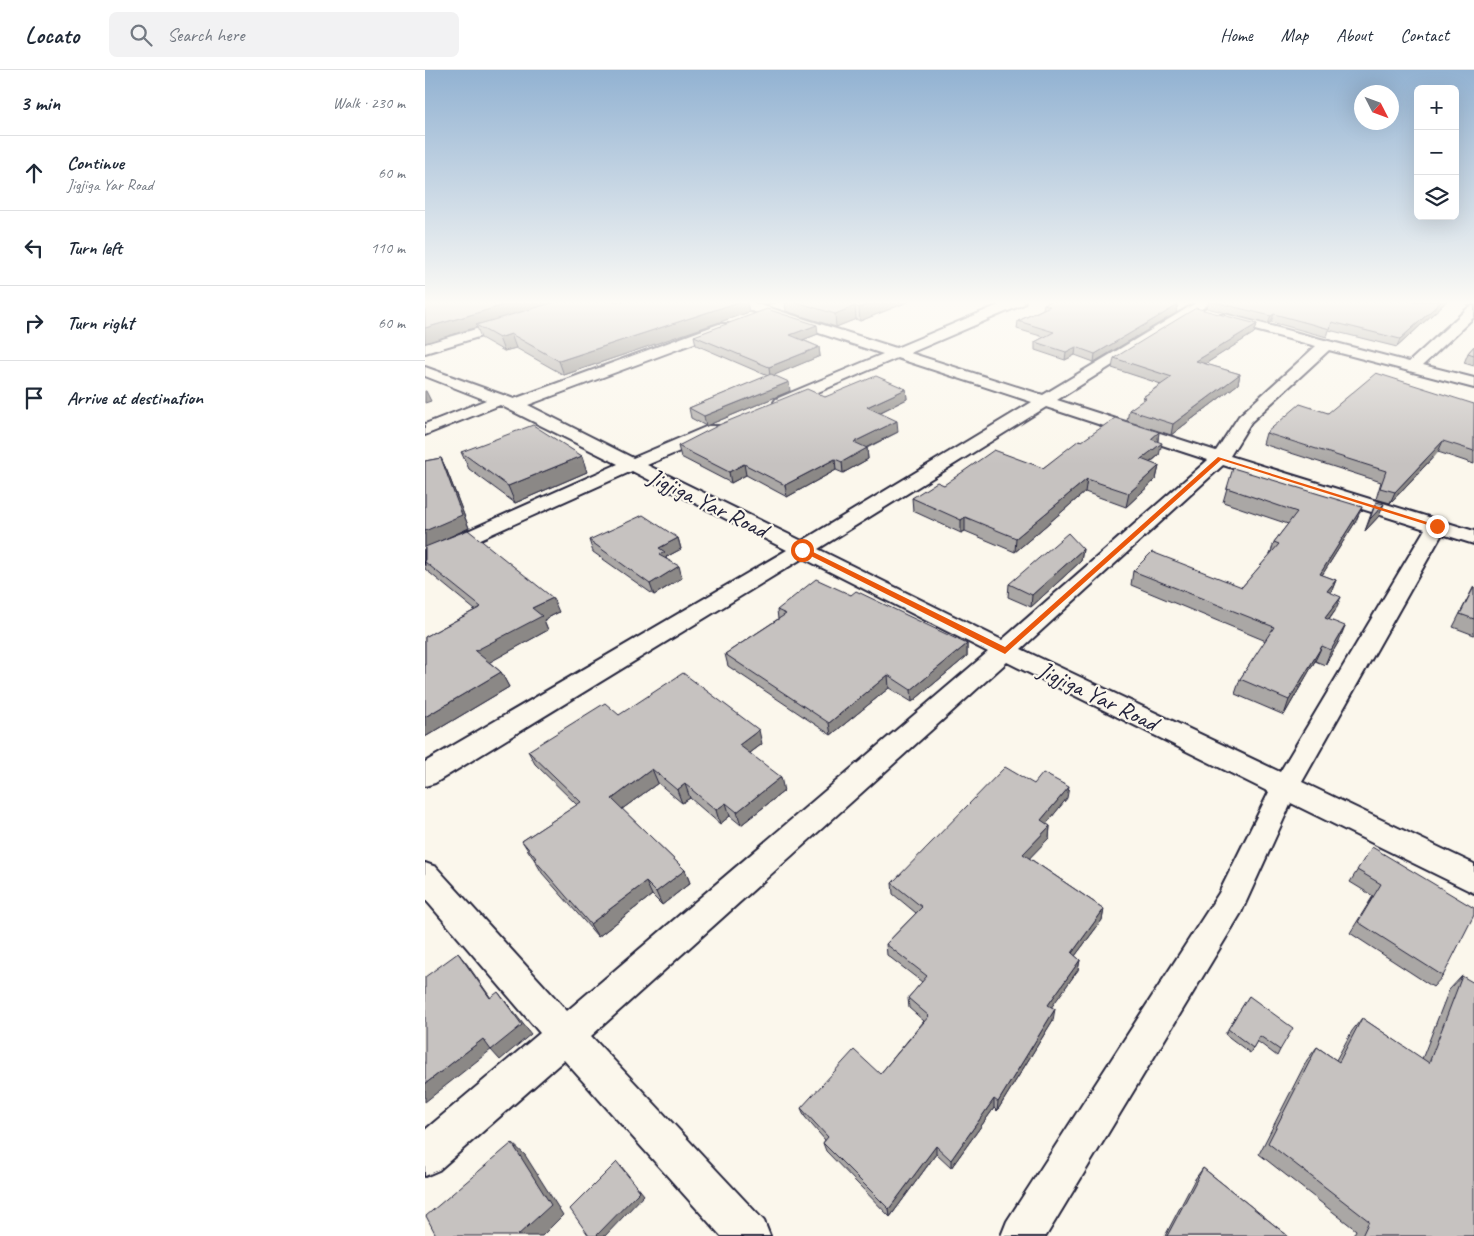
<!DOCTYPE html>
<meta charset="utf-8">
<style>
:root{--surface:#fff;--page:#f2f2f3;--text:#1f2937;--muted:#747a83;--line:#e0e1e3}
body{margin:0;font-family:Caveat,sans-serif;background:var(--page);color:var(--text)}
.controls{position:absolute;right:15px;top:15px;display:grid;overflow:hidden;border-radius:8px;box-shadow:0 5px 20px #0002}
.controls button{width:45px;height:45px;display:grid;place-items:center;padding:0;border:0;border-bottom:1px solid var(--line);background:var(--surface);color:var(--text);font:25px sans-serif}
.compass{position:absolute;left:929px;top:15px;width:45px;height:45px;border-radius:50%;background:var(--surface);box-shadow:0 5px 20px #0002;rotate:132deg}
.stop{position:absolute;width:15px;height:15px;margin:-11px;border:4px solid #ea580c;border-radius:50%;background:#fff}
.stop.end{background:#ea580c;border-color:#fff;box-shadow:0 1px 5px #0008}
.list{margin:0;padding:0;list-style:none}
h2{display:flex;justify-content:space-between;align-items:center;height:65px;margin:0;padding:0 20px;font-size:21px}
h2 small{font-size:16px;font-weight:400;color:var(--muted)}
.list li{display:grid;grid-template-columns:32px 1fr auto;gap:15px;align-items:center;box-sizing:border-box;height:75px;padding:0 20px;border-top:1px solid var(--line)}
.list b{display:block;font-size:19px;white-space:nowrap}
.list p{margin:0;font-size:16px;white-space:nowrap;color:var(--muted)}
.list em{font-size:16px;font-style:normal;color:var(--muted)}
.icon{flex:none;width:28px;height:28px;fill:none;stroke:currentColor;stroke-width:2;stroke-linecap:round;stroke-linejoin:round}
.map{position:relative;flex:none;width:1049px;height:1166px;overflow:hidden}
header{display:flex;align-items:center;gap:30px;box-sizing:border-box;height:70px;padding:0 25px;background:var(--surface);border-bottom:1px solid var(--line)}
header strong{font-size:24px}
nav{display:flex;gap:28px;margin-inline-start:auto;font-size:18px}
.search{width:350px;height:45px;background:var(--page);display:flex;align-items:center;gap:12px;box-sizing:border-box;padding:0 18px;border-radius:8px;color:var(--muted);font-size:19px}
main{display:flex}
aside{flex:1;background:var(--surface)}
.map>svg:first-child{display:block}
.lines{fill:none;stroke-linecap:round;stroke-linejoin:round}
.street-casing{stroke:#22223b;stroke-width:4}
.street{fill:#fbf7ec;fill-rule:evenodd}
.wall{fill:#aaa7a5;stroke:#22223b}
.shaded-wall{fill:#8b8886;stroke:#22223b}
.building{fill:#c6c2c0;stroke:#22223b}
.route{fill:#ea580c}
.labels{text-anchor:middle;stroke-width:4.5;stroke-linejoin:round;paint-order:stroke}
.street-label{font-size:24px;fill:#22223b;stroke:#fbf7ec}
</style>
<header>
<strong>Locato</strong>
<div class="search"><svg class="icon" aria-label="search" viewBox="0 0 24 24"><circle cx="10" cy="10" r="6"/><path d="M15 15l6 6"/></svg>Search here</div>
<nav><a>Home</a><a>Map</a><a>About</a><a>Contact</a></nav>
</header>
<main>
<aside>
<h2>3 min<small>Walk · 230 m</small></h2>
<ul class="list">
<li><svg class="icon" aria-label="ahead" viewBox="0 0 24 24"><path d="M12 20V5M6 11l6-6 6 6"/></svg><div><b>Continue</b><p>Jigjiga Yar Road</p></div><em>60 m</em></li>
<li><svg class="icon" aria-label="left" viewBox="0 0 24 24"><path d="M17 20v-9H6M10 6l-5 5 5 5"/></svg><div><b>Turn left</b></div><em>110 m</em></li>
<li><svg class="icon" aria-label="right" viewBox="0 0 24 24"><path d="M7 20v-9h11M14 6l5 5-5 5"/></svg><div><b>Turn right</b></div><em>60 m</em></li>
<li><svg class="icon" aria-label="arrive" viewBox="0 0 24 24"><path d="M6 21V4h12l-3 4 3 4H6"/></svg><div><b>Arrive at destination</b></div></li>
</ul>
</aside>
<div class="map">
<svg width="1049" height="1166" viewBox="0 0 1049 1166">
<rect width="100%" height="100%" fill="#fbf7ec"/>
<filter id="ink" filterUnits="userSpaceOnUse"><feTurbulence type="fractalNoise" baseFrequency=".02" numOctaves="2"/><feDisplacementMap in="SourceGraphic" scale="10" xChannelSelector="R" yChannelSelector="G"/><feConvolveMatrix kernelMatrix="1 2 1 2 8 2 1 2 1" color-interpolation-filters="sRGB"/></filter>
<g filter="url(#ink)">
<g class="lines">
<defs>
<g id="street">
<path d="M304 231H323L471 278 583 231H600L599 234 485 283 618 325 774 231H789L632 330 791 381 814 346 891 276 795 251 793 248 795 245 800 244 984 292 1044 237 1049 236V247L998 295 1049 308V318L904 280 826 352 805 386 1049 461V474L1017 464 877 712 1049 794V823L866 733 816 843 621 1166H576L582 1151 794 823 844 722 582 592 166 966 339 1151 345 1166H296L139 990 14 1100 0 1106V1060L115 963 0 829V793L11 797 142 941 563 582 378 488 10 713 0 716V692L362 480 207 401 0 494V480L193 394 75 335 0 365V354L61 330 0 306V297L89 329 294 254H304L306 257 304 260 103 335 208 388 283 356H295L297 360 295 364 222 395 377 471 607 332 472 288 363 335H351L349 332 351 329 458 284 305 234ZM621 337 783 390 577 570 393 479ZM798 395 1000 459 855 702 596 579Z"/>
<path d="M85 249 92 253 90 256 0 283V274Z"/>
</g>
</defs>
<use href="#street" class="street-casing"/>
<use href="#street" class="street"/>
</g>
<g class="wall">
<path d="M0 231 324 242 139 305 91 278 79 281 56 268 52 257 0 273Z"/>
<path d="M329 231H354L342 235Z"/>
<path d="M360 231H485L435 251 431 249 411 257 361 241Z"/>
<path d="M752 231H771L765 234Z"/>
<path d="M784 231H1022L972 277 904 260 902 267 846 252 843 254 782 238Z"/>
<path d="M619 234 751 243 669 292 650 285 640 290 610 280V272L619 267 592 259 593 251 618 239Z"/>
<path d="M832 254 829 263 780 294 815 304 813 314 746 365 702 351 704 340 718 331V327L736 314 687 298 689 288Z"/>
<path d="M393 264 378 270 394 277 395 286 348 305 365 321 281 356 266 348 264 338 343 306 271 275 269 266Z"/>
<path d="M1049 276V296L1039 293 1043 283Z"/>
<path d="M481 319 482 329 454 343 473 362 442 378 443 389 418 403 411 400 362 427 321 405 306 413 256 387 253 376 400 327Z"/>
<path d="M1049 334V394L1013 382 965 433 951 429 956 412 838 374 841 363 903 343Z"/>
<path d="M734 362 733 371 734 385 725 393 734 396 731 409 701 437 660 422 590 482 540 461 536 463 488 441 487 428 519 415 618 398 657 371Z"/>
<path d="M36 382 162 402 90 433 44 399Z"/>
<path d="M16 388 22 401 44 458 17 470 134 542 119 550 123 560 64 592 76 602 84 617 0 667V567L50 540 0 499V391Z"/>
<path d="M802 418 931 451 897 505 911 510 906 523 910 541 904 550 914 571 900 595 890 591 859 645 810 624 815 609 841 571 706 515 708 501 817 517 845 485 849 472 863 454 798 432Z"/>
<path d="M951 432 954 446 940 461 946 444Z"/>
<path d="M253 468 256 479 241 487 242 490 257 508 229 525 168 482 164 470Z"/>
<path d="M658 479 656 491 606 537 583 527 584 514Z"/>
<path d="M1049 516V565L1028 557Z"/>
<path d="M426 525 542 574V586L487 632 464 618 406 665 303 596 300 584 353 549 352 540Z"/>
<path d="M194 645 337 674 325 683 359 721 316 755 305 746 295 754 265 728 257 733 233 713 197 739 260 800 265 813 237 835 227 825 173 867 117 803 109 789 106 785 97 771 152 735 110 694 103 681Z"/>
<path d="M609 714 642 728 621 754 625 756 624 768 604 788 679 839 677 850 650 886 655 890 653 900 626 937 628 950 572 1041 569 1038 526 1098 511 1084 465 1147 401 1081 398 1073 400 1070 380 1047 376 1038 455 1004 499 951 484 938 483 928 497 912 462 885 461 874 491 843 468 824 467 813Z"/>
<path d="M947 777 1018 906 1008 917 925 863 948 826 925 812Z"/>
<path d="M1037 906 1049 1166H928L931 1160 834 1084 882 990 892 977 911 990 927 961 937 948 997 989 1024 920Z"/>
<path d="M824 926 855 980 852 986 832 971 825 983 800 964Z"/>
<path d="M778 1098 863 1166H740L770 1109Z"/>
</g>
<g class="shaded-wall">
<path d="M93 231H140L51 255 52 257 0 273V258Z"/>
<path d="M317 231H322L324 242 139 305 134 291Z"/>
<path d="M341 231H354L342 235Z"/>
<path d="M451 231H485L435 251 434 238Z"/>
<path d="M765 231H771L765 234Z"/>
<path d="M1017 231H1022L972 277 975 269Z"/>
<path d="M753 235 751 243 669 292 670 284Z"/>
<path d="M430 236 431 249 411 257 410 244Z"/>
<path d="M849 244 846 252 843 254 846 246Z"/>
<path d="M832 254 829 263 769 301 771 291Z"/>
<path d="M392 255 393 264 367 274 365 265Z"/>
<path d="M86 264 91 278 79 281 74 268Z"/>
<path d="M394 277 395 286 345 307 344 297Z"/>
<path d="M651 277 650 285 640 290 641 282Z"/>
<path d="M815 304 813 314 746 365 748 354Z"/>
<path d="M364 312 365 321 281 356 279 346Z"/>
<path d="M481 319 482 329 443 348 442 337Z"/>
<path d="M0 321H1L6 331 0 333Z"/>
<path d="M472 351 473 362 430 383 429 372Z"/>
<path d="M734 362 732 375 726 369Z"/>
<path d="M1018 371 1013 382 965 433 970 422Z"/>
<path d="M737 373 734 385 713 402 716 389Z"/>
<path d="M442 378 443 389 418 403 417 392Z"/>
<path d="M157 386 162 402 90 433 83 416Z"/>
<path d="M16 388 22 401 44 458 0 478V461Z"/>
<path d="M410 389 411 400 362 427 360 415Z"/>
<path d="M319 394 321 405 306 413 304 402Z"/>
<path d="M734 396 731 409 701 437 704 423Z"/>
<path d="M662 409 660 422 590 482 591 468Z"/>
<path d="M959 434 954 446 940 461 945 449Z"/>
<path d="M937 437 931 451 889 518 895 504Z"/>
<path d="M540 447V461L536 463V450Z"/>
<path d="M253 468 256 479 241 487 243 494 234 485V478Z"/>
<path d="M658 479 656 491 606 537 607 525Z"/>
<path d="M254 496 257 508 229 525 225 514Z"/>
<path d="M911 510 905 524 902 521Z"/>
<path d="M916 527 910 541 894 563 900 548Z"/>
<path d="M128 528 134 542 119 550 123 560 58 596 50 581 107 538Z"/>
<path d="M920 556 914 571 900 595 906 580Z"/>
<path d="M542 574V586L487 632 486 620Z"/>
<path d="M897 576 890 591 859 645 864 630Z"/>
<path d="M76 602 84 617 0 667V647Z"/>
<path d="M463 605 464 618 406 665 404 653Z"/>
<path d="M334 660 337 674 317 689 314 675Z"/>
<path d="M227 699 233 713 193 742 187 729Z"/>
<path d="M356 707 359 721 316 755 312 742Z"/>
<path d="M260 714 265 728 257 733 252 720Z"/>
<path d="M644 717 642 728 615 762 616 750Z"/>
<path d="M301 733 305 746 295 754 291 740Z"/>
<path d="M625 756 624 768 597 796 598 784Z"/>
<path d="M260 800 265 813 237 835 231 822Z"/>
<path d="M221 812 227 825 173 867 165 854Z"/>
<path d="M679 839 677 850 644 894 647 883Z"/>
<path d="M33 883 42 894 73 938 65 928Z"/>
<path d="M655 890 653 900 621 945 623 935Z"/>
<path d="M73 922 106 964 75 990 66 980Z"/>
<path d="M630 939 628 950 572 1041 573 1032Z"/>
<path d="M58 969 67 979 0 1032V1014Z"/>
<path d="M569 1029V1038L526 1098V1090Z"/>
<path d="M87 1073 100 1085 138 1145 117 1166H92Z"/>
<path d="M511 1076V1084L465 1147 464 1139Z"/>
<path d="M196 1096 219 1125 180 1166H171Z"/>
</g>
<g class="building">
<path d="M0 231H93L0 258Z"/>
<path d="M134 231H317L134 291 86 264 74 268 51 255Z"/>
<path d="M368 231H451L434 238 430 236 410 244Z"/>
<path d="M626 231H736L753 235 670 284 651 277 641 282 610 272 629 262 593 251 625 236 619 234Z"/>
<path d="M785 231H1017L975 269 907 252 905 259 849 244 846 246Z"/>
<path d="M771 238 832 254 771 291 815 304 748 354 704 340 721 328 718 327 747 307 689 288Z"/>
<path d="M342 239 392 255 365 265 394 277 344 297 269 266Z"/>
<path d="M1049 276V285L1043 283Z"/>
<path d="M951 303 1049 334V381L1018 371 970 422 955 418 961 401 841 363 875 334 903 343Z"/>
<path d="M346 304 364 312 279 346 264 338Z"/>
<path d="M451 306 481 319 442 337 472 351 429 372 442 378 417 392 410 389 360 415 319 394 304 402 253 376 296 354 382 319 400 327Z"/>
<path d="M690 348 734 362 726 369 737 373 716 389 734 396 704 423 662 409 591 468 540 447 536 450 487 428 512 412 519 415 569 380 618 398 654 370 657 371Z"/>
<path d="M108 355 157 386 83 416 36 382Z"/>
<path d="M16 388 37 445 0 461V391Z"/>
<path d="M808 398 937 437 895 504 911 510 902 521 916 527 900 548 920 556 906 580 897 576 864 630 815 609 849 557 708 501 727 482 817 517 854 474 849 472 872 442 802 418Z"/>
<path d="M951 432 959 434 945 449Z"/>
<path d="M218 445 253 468 234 478 240 482 234 485 254 496 225 514 164 470Z"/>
<path d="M43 460 128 528 107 538 117 546 50 581 76 602 0 647V567L56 537 0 492V477Z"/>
<path d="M643 463 658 479 607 525 584 514Z"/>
<path d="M391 509 426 525 431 521 542 574 486 620 463 605 404 653 300 584 361 544 352 540Z"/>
<path d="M1049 517V549L1035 544Z"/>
<path d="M258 603 334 660 314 675 356 707 312 742 301 733 291 740 260 714 252 720 227 699 187 729 260 800 231 822 221 812 165 854 109 789 111 788 97 771 156 732 103 681 180 633 194 645Z"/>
<path d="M580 697 609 714 618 703 644 717 616 750 625 756 598 784 679 839 647 883 655 890 623 935 630 939 573 1032 569 1029 526 1090 511 1076 464 1139 398 1073 403 1067 376 1038 429 980 455 1004 504 946 483 928 502 906 461 874 497 837 467 813Z"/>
<path d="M947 777 1049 838V845L1018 906 933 852 956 814 932 800Z"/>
<path d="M33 883 65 928 73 922 97 955 66 980 58 969 0 1014V907Z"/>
<path d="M1037 906 1049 913V1166H937L944 1151 843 1073 892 977 914 992 937 948 1004 993Z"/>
<path d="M824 926 868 958 855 980 835 966 828 978 803 959Z"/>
<path d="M87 1073 126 1135 92 1166H10L11 1165 1 1146Z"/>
<path d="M192 1092 215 1121 171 1166H164L145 1139Z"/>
<path d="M778 1098 863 1166H742Z"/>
</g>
</g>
<linearGradient id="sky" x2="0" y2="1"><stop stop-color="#92b2d2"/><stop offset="0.59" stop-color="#fdfbf6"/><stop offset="1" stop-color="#fdfbf6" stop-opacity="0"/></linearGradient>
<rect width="1049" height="394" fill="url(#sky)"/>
<path class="route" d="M793 387 1015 456 1009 457 796 390 580 584 374 480 380 478 580 577Z"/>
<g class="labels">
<g class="street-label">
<text transform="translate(283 433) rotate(26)" y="8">Jigjiga Yar Road</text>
<text transform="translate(673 626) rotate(26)" y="8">Jigjiga Yar Road</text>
</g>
</g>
</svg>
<div class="controls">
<button>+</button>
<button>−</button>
<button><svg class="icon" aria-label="layers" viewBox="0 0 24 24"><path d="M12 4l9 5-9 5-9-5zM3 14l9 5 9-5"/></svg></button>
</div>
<svg class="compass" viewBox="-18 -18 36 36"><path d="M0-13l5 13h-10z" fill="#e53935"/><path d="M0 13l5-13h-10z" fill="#747a83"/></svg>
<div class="stop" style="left:377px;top:480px"></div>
<div class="stop end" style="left:1012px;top:456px"></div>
</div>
</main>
